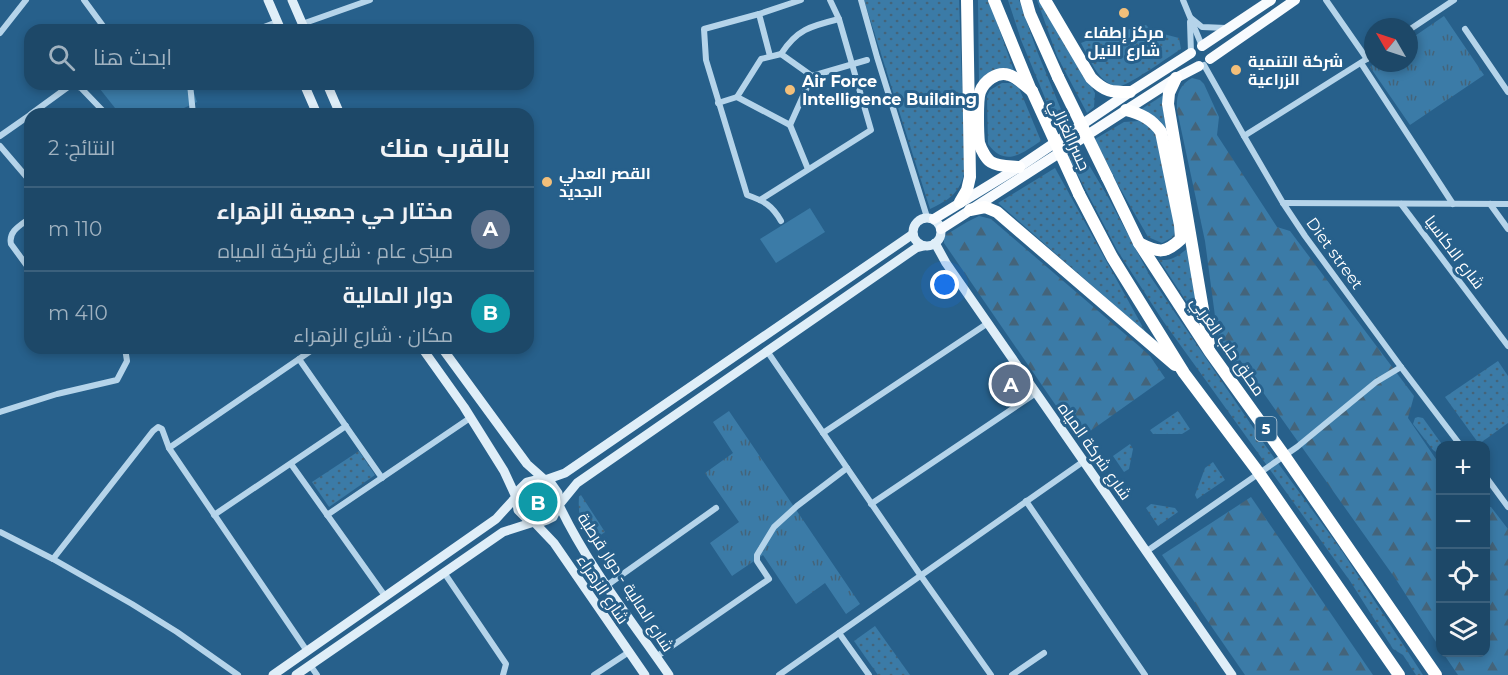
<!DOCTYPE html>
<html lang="ar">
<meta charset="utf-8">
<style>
:root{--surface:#1d4868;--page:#254f6e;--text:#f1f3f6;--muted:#a0b2c0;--line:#3b607c;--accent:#8abfa5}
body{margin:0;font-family:Montserrat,Cairo,sans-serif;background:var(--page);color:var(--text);direction:rtl}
.controls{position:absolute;right:18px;bottom:18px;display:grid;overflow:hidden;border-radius:12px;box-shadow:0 3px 9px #0003}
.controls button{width:54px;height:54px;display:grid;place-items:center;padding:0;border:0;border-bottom:2px solid var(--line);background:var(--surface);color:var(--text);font:30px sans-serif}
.compass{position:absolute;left:1364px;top:18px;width:54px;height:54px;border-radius:50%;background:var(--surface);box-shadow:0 3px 9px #0003;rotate:309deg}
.you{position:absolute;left:945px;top:285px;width:21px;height:21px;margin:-15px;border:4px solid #fff;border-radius:50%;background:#1a73e8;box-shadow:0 0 0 9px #1a73e833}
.badge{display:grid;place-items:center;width:39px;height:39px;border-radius:50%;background:var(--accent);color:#fff;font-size:20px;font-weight:700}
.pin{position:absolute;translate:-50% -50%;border:3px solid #fff;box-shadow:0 2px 6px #0006}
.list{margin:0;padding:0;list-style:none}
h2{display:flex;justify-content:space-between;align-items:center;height:78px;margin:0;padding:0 24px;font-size:26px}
h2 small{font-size:20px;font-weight:400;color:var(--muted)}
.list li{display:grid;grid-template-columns:39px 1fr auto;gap:18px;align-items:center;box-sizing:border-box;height:84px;padding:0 24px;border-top:2px solid var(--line)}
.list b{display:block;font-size:22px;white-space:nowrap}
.list p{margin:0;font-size:20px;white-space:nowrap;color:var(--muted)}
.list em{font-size:20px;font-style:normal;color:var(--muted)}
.icon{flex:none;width:33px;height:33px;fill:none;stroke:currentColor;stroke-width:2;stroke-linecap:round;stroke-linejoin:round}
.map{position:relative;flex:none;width:1508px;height:675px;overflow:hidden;direction:ltr}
.search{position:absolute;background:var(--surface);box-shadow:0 3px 9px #0003;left:24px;top:24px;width:510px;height:66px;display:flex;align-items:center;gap:15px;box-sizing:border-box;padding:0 21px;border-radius:18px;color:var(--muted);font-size:22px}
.panel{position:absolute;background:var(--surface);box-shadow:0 3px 9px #0003;left:24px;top:108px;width:510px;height:246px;border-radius:18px;direction:rtl}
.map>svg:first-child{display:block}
.grass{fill:url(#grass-dots)}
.forest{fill:url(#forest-firs)}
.park{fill:url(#park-tufts)}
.garden{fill:#3b7ba7}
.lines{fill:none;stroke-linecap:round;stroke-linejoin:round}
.street{stroke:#b5d4ea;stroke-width:6}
.secondary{stroke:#dfeef8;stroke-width:9}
.primary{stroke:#f8fbfe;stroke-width:10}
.highway{stroke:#fff;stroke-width:12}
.highway-bridge{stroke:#fff;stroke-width:12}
.poi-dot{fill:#f2bf7a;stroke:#27608b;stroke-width:2}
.labels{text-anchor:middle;stroke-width:6;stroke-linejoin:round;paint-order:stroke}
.shield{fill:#27608b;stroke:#becfdc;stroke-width:1.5}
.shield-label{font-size:15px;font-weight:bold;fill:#fff}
.poi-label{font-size:16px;font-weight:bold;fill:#fff;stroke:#27608b;text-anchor:start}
.street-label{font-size:16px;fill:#fff;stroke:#27608b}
</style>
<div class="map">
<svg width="1508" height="675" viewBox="0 0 1508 675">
<defs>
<pattern id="grass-dots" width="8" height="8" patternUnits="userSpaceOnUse" patternTransform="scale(1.5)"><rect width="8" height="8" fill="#3b7ba7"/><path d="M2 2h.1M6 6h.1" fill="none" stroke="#44647a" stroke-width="1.8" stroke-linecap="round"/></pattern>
<pattern id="forest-firs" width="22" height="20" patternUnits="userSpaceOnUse" patternTransform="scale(1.5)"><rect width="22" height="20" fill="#3b7ba7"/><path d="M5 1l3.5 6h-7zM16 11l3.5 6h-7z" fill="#44647a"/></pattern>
<pattern id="park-tufts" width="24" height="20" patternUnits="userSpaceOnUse" patternTransform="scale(1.5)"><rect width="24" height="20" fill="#3b7ba7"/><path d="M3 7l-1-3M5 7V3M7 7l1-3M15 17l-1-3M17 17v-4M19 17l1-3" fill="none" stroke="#44647a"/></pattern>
</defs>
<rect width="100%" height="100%" fill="#27608b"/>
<g class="grass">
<path d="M864 0H959L965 171C959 194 950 199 930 209Z"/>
<path d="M978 0H989L1014 71C999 66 990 77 979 85Z"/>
<path d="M1008 0H1019L1037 51 1067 124 1057 127 1021 40Z"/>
<path d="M1037 0H1042L1095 93 1094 107 1087 113 1057 56Z"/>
<path d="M1146 25 1152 31 1179 38 1181 49C1168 57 1133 83 1120 86 1113 87 1104 81 1100 76 1092 66 1087 54 1081 43L1091 39Z"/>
<path d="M1002 83H1011L1019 88 1041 141C1022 153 1006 168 988 144L987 96 990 90Z"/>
<path d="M1165 94 1162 104 1166 128 1159 120 1140 110Z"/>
<path d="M1139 121 1150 125 1158 132 1175 230 1173 237 1162 243 1148 237 1117 183 1095 139 1124 122Z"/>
<path d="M1080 150 1108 197 1150 276 1265 445 1342 551 1423 675H1416L1403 655 1393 649 1350 581 1163 321 1117 250 1068 156Z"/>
<path d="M1055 168 1146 333 998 203Z"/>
<path d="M1190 246 1200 322 1159 260C1173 261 1180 255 1190 246Z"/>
<path d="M1498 361 1508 376V423L1479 444 1445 397Z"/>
<path d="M1178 411 1190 429 1182 434H1153L1150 430Z"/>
<path d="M1418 417 1423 418 1441 443 1442 445 1440 446 1439 451 1436 452 1433 450 1413 424 1415 418Z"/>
<path d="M1130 444 1133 449 1129 469 1124 472 1113 456Z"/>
<path d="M359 451 375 475 329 507 312 482Z"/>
<path d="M1213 462 1225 480 1197 499 1195 495 1205 468Z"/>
<path d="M581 495 605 532 598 537 588 536C580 523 578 512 579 496Z"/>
<path d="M1151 504 1175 508 1178 512 1158 526 1146 508Z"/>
<path d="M875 626 910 675H878L854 641Z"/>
</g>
<g class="forest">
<path d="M1192 78 1200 80 1204 84 1219 117 1217 135 1277 227 1290 231 1414 396 1408 418 1440 465V648L1397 581 1240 360 1234 365 1219 346 1205 241 1177 110C1176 96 1179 85 1192 78Z"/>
<path d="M979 216 991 219 1139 346 1150 356 1165 378 1079 439 944 243V236L967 222Z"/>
<path d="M1251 497 1373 675H1245L1162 555Z"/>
<path d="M1486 507H1491L1508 529V675H1458L1443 653 1486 652Z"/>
</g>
<g class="park">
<path d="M1444 16 1484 75 1410 125 1370 67 1375 63H1409V40Z"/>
<path d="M729 411 860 604 846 614 825 583 796 604 763 555 732 576 710 543 739 522 705 473 733 453 713 422Z"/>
</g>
<g class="garden">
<path d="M96 84H191L197 102 171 114H133L115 108Z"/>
<path d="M810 208 825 232 776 263 760 239Z"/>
</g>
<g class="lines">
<g class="street">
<path d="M84 0 106 30"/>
<path d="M861 0 877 57 927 217"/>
<path d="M1183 0 1202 46"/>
<path d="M1326 0 1367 59"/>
<path d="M759 14 770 56"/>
<path d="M1191 18 1202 27 1226 28"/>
<path d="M1190 22 1191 53"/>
<path d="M302 24 370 0"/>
<path d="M1465 29 1508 92"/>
<path d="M256 30 277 22"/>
<path d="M1409 30 1454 0"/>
<path d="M0 33 26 0"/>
<path d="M781 54 812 76 790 125 737 97 761 59Z"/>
<path d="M781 54C797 29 811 26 839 19"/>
<path d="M1361 63 1453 204"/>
<path d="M1204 65 1244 136 1283 203 1305 236 1401 367 1461 446"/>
<path d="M812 76 867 60"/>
<path d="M190 84 193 114"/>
<path d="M718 103 737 97"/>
<path d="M31 114 68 87 73 85 81 88 106 114"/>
<path d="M790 125 808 169"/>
<path d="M0 136 30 115"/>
<path d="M1244 136 1373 55"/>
<path d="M0 146 30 181"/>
<path d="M760 200 871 130 839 19 830 0"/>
<path d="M1283 203 1508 204"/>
<path d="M1401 204 1508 346"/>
<path d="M1490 204 1508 229"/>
<path d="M30 218C21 225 8 231 11 244L30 270"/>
<path d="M781 221C772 205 764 201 747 195L706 60 704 29 759 14 801 0"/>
<path d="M767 351 921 576 991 675"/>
<path d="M299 359 382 478"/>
<path d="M0 412 57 394 117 380 127 361 125 348"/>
<path d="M823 433 988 323"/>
<path d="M291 464 385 596"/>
<path d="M1486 477 1508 507"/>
<path d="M1026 501 1145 675"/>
<path d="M871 504 1036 393"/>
<path d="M214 515 346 426"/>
<path d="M327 515 470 418"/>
<path d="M0 532 53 559 132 604 177 632 238 675"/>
<path d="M1147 551 1297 447 1376 382 1401 367"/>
<path d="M53 559 153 431 158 427 162 429 169 448"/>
<path d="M445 574 506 664 503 675"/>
<path d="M606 586 716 508"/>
<path d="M839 633 869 675"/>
<path d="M307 651 169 448 315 348"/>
<path d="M656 657 769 579 757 561V555L774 527 797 506 847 468"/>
<path d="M310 665 317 675"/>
<path d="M594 675 629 652"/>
<path d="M779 675 1084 461"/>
<path d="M1012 675 1044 653"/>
</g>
<g class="secondary">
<path d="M268 0 281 30"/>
<path d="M292 0 305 30"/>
<path d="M304 84 317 114"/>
<path d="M327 84 340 114"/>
<circle cx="927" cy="232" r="14"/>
<path d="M935 243 946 263 1232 675"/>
<path d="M422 348 464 407 504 471 516 497 518 510 528 520 534 522 554 543 645 675"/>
<path d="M273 675 496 519 516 497 518 491 527 482 539 479 545 480 565 473 913 234"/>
<path d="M296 675 503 532 534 522H541L547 520 553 517 559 505 558 493 551 483 545 480 527 464 442 348"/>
<path d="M669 675C631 620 588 566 559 505L577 483 916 248 924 246"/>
</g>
<g class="primary">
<path d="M1202 46 1271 0"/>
<path d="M1210 59 1295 0"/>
<path d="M934 219 1019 167 1130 92 1191 53"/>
<path d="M941 229 1176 78 1199 66"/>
</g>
<g class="highway">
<path d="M994 0 1030 88"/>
<path d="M1026 0 1030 14 1058 77"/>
<path d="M1045 0 1091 78C1105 92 1111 92 1130 92"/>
<path d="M1176 78 1169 93 1168 104 1209 345"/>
<path d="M1126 110C1141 114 1152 119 1161 132L1180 225 1181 239C1165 254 1159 253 1139 243"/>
<path d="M1019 167C1010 166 999 167 991 162 986 159 981 149 979 143 978 134 977 100 980 92 984 81 997 71 1009 75 1017 77 1025 86 1032 91"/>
<path d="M1107 177 1139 243 1210 352 1284 455 1436 675"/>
<path d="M1079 194 1112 257 1184 373 1259 473 1399 675"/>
<path d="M960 202 967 190 970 177 967 0"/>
<path d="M970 210 985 207 997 212 1175 365"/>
</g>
<g class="highway-bridge">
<path d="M1058 77 1107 177"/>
<path d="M1032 91 1079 194"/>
</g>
</g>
<g class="poi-dot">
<circle cx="1124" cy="13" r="6"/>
<circle cx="1236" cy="70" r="6"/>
<circle cx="790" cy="90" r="6"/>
<circle cx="547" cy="182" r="6"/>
</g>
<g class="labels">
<rect class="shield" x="1255.5" y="417" width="21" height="24" rx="4.5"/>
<g class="shield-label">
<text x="1266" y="434">5</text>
</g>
<g class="poi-label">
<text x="1124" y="38" text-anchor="middle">مركز إطفاء<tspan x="1124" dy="18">شارع النيل</tspan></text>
<text x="1248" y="67">شركة التنمية<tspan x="1248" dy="18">الزراعية</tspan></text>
<text x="802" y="87">Air Force<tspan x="802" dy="18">Intelligence Building</tspan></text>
<text x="559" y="179">القصر العدلي<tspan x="559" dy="18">الجديد</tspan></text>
</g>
<g class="street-label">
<text transform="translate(1070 135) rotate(65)" y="6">جسر الغزالي</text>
<text transform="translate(1455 252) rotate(53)" y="6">شارع الاكاسيا</text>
<text transform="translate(1335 253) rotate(54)" y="6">Diet street</text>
<text transform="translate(1228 346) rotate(55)" y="6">محلق حلب الغربي</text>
<text transform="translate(1095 451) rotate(55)" y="6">شارع شركة المياه</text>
<text transform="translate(626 582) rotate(57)" y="6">شارع المالية - دوار قرطبة</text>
<text transform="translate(603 589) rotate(56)" y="6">شارع الزهراء</text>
</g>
</g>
</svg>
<div class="controls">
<button>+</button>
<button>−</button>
<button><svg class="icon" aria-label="locate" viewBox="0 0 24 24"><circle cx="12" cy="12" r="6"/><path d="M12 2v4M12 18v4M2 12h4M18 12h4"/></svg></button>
<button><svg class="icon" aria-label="layers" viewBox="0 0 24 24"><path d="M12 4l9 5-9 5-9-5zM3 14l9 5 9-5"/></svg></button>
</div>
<svg class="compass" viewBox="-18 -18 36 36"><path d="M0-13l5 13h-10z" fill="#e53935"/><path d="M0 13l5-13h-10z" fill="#a0b2c0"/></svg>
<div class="you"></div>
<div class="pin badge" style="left:1011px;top:384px;background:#5c6f8a">A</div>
<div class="pin badge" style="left:538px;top:502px;background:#0f9aa8">B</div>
<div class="search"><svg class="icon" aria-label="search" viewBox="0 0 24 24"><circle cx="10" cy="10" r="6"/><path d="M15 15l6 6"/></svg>ابحث هنا</div>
<section class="panel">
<h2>بالقرب منك<small>النتائج: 2</small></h2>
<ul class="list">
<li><span class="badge" style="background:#5c6f8a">A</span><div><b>مختار حي جمعية الزهراء</b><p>مبنى عام · شارع شركة المياه</p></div><em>110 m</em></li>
<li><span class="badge" style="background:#0f9aa8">B</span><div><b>دوار المالية</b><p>مكان · شارع الزهراء</p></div><em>410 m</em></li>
</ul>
</section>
</div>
